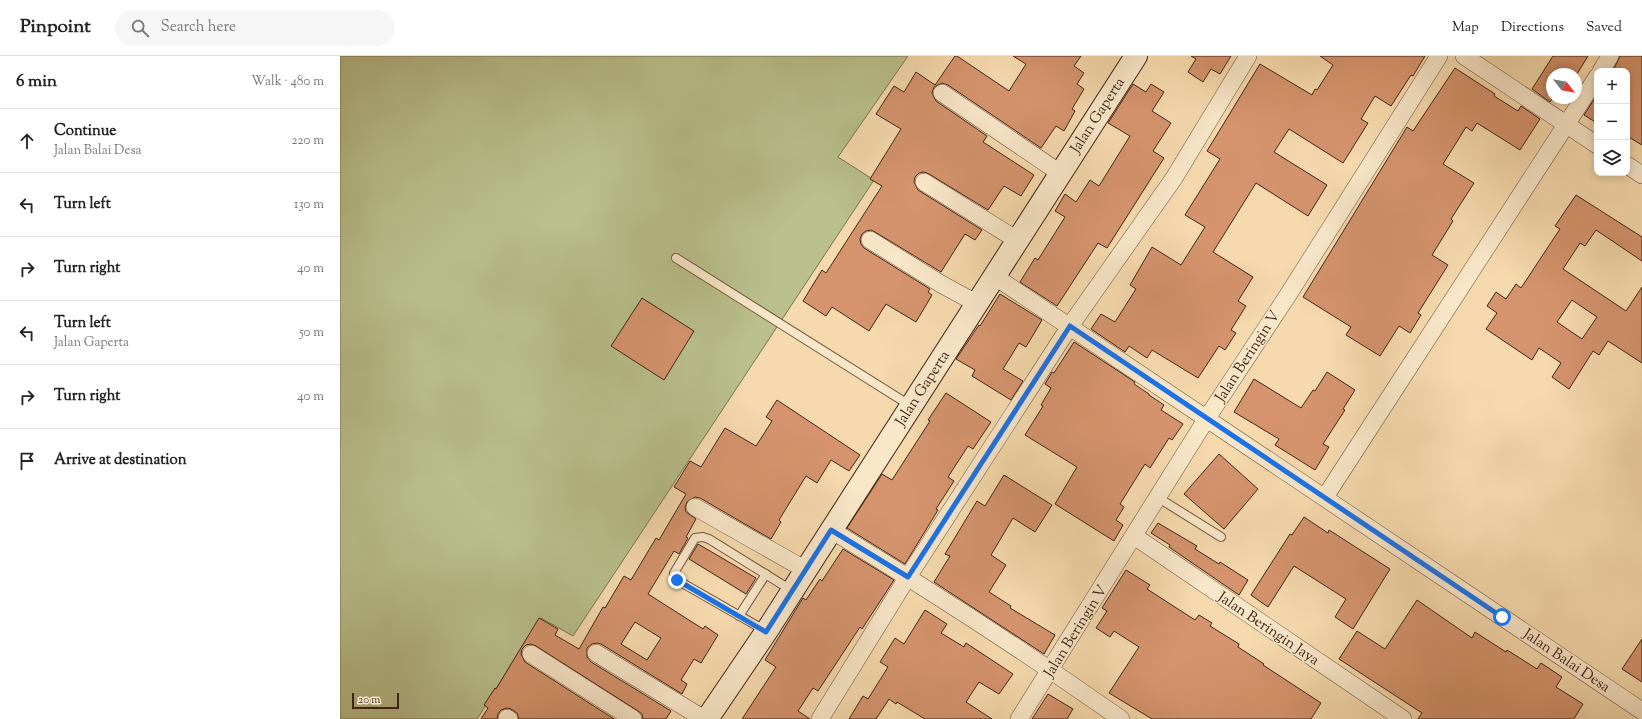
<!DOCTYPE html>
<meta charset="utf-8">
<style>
:root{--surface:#fff;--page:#f6f6f6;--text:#222;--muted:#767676;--line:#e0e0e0}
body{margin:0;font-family:"Sorts Mill Goudy",serif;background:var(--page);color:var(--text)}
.controls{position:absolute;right:12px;top:12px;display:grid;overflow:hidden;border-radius:8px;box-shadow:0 2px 10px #0003}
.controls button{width:36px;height:36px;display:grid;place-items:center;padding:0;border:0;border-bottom:1px solid var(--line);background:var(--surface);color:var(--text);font:20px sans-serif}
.compass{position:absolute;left:1206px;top:12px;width:36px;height:36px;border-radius:50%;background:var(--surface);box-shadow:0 2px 10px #0003;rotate:121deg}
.scale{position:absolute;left:12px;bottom:10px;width:47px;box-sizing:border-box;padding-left:4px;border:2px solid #432414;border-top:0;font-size:11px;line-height:14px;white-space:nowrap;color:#432414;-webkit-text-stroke:3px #f9e7ca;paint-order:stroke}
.stop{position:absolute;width:12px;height:12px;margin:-9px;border:3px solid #1a73e8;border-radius:50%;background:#fff}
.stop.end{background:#1a73e8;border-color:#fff;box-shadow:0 1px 4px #0008}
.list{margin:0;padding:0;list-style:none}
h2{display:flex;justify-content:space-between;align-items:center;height:52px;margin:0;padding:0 16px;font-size:17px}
h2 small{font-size:13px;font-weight:400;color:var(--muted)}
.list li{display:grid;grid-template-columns:26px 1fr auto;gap:12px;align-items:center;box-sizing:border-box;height:64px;padding:0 16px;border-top:1px solid var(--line)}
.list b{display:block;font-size:15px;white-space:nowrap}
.list p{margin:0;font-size:13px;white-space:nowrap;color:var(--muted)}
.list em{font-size:13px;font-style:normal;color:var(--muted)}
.icon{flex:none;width:22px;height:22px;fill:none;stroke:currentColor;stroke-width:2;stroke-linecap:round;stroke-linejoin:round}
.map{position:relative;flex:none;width:1302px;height:663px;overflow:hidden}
header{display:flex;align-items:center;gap:24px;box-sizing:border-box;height:56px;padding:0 20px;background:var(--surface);border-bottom:1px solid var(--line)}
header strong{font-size:19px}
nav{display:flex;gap:22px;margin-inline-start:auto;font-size:14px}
.search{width:280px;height:36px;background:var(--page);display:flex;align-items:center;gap:10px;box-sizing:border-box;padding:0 14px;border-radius:22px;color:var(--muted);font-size:15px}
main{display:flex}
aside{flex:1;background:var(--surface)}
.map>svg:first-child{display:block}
.green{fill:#b9c08c;stroke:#7e7250}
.building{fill:#d5946d;stroke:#432414;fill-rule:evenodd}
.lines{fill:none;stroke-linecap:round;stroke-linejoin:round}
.lane-casing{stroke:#70523a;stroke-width:10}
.street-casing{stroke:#70523a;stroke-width:18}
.secondary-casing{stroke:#432414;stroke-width:24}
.lane{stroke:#f9e7ca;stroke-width:8}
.street{stroke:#f9e7ca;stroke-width:17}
.secondary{stroke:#f9e7ca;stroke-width:22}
.route{stroke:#1a73e8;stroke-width:5}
.labels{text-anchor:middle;stroke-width:3;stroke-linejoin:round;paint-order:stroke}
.street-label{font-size:15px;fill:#432414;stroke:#f9e7ca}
</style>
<header>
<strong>Pinpoint</strong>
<div class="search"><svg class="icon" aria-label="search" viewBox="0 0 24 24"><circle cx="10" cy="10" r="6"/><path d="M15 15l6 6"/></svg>Search here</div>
<nav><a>Map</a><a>Directions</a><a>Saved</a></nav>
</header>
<main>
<aside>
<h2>6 min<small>Walk · 480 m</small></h2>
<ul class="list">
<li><svg class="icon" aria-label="ahead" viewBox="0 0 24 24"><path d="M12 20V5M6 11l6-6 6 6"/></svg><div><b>Continue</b><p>Jalan Balai Desa</p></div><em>220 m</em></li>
<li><svg class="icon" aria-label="left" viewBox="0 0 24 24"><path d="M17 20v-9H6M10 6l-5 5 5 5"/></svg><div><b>Turn left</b></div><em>130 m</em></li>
<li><svg class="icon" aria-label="right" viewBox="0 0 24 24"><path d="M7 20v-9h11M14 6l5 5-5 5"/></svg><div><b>Turn right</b></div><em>40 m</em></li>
<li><svg class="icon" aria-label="left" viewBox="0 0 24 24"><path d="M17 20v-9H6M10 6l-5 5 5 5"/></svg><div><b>Turn left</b><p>Jalan Gaperta</p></div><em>50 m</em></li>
<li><svg class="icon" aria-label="right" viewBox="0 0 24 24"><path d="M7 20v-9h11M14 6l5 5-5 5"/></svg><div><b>Turn right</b></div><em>40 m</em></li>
<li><svg class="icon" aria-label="arrive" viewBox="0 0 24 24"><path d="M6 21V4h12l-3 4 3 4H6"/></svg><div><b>Arrive at destination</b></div></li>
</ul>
</aside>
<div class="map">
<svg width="1302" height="663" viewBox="0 0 1302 663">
<rect width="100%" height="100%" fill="#f6daad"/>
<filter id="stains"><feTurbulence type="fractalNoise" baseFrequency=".005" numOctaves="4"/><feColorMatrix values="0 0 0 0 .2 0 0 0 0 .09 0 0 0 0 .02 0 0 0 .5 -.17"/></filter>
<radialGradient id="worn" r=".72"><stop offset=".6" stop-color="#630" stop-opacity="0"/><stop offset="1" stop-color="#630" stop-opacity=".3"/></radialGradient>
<path class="green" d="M0 0H568L498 101 534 124 233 580 201 562 137 663H0Z"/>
<g class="building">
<path d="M615 0H617L669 35 686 8 673 0H741L734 10 744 17 737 28 744 33 732 53 735 55 724 75 716 70 701 92 608 29 602 27 594 31 592 37 596 45 647 80 643 86 694 119 681 140 664 130 648 154 589 118 584 116 579 117 575 121 574 126 578 134 642 174 635 184 625 178 601 216 535 176 531 174 526 175 522 178 520 183 521 188 524 192 590 233 588 236 592 239 576 266 546 248 529 275 492 251 486 260 463 245 482 214 486 217 542 130 530 123 561 73 536 58 554 30 564 36 576 16 595 29Z"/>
<path d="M851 0H891L880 18 871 13 863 26 848 16 856 3Z"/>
<path d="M980 0H1085L1073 20 1071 19 1051 50 1035 40 1021 63 1028 67 1003 107 949 73 934 96 987 129 968 160 916 127 873 196 913 221 898 245 906 250 891 274 896 277 885 294 879 290 858 322 812 294 807 302 789 290 785 296 751 273 761 258 775 266 796 233 790 229 812 191 841 209 865 171 845 159 880 103 867 95 920 8 972 39 975 33 977 34 993 9Z"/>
<path d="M1213 0H1248L1237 18H1212V43L1210 46 1192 33Z"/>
<path d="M1280 0H1302V89L1287 80V15H1273Z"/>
<path d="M1115 12 1155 38 1154 40 1178 55 1181 50 1200 63 1180 94 1137 67 1132 75 1126 71 1103 108 1134 127 1111 163 1113 165 1092 199 1108 209 1078 257 1081 259 1070 277 1059 270 1040 300 1006 279 1011 271 963 241 1067 71 1073 75Z"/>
<path d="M793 28 806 36 811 28 824 36 812 55 831 67 813 95 824 102 767 192 758 187 717 250 680 226 695 202 698 204 725 161 715 155 725 138 736 146 750 124 759 130 790 80 768 67Z"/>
<path d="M1257 39V67L1244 59Z"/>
<path d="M1236 139 1302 181V205L1256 174 1245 190 1240 187 1223 213 1286 255 1302 231V307L1268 285 1259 299 1253 295 1229 333 1212 321 1221 307 1199 292 1192 304 1146 273 1157 257 1147 250 1156 236 1166 243 1176 228 1181 232 1220 173 1215 170ZM1232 244 1257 261 1242 283 1217 266Z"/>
<path d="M660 238 702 264 686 291 679 287 663 313 683 325 671 344 632 320 635 314 616 303 639 269 640 270Z"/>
<path d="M302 242 354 275 324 324 271 290Z"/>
<path d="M734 286 795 326 794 328 809 338V339L824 349 821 354 843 368 832 384 829 382 810 412 805 408 780 448 784 451 776 464 783 469 774 485 715 448 737 411 685 379 703 350 701 349 711 332 705 328 712 316 714 317Z"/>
<path d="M987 316 1015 334 1003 353 1005 354 983 388 989 391 975 414 935 389 939 383 894 356 914 323 961 352 973 334 975 335Z"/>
<path d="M606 337 651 366 633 393 628 390 608 421 614 425 596 453 598 454 565 508 507 472 542 418 552 424 590 365 588 364Z"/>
<path d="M437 344 520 399 509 415 491 404 477 427 466 420 439 464 441 466 431 483 360 442 355 441 347 446 345 451 346 456 356 463 346 481 348 482 339 498 334 495 308 538 363 573 365 570 378 579 361 607 354 603 341 624 347 628 342 638 261 588 257 587 252 588 247 592V601L251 606 331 655 326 663H303L302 658 298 655 196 590 191 588 186 589 182 593 181 598 185 606 274 663H179L177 657 171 653 167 652 161 654 158 658 157 663H141L148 652 144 649 155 632 156 633 199 562 218 573 215 579 239 593 263 551 265 552 284 520 291 524 316 482 319 484 346 438 334 431 350 405 361 411 385 372 416 390 432 365 426 361ZM295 566 321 582 307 604 281 588Z"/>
<path d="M879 398 918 433 884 473 844 438Z"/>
<path d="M664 419 712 449 695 476 673 462 651 499 666 509 649 536 671 550 670 552 715 579 704 598 594 526 610 500 605 498 637 445 645 450Z"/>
<path d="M964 461 988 477 989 474 1050 513 1013 573 995 561 1006 543 954 510 928 551 911 539 950 478 952 479Z"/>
<path d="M818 467 857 490 855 493 879 508 880 506 908 524 899 539 829 491 830 489 811 477Z"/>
<path d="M358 488 416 522 406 538 349 503Z"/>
<path d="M503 493 554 524 522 573 520 571 478 635 473 632 458 655 470 663H402L436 611 425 604 463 542 466 544 480 523 482 525Z"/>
<path d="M786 514 810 529 807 533 855 564 859 559 872 567 870 570 899 588 898 591 924 608 923 609 981 647 971 663H812L769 637 799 591 774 575 770 581 756 572 767 555 762 552Z"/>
<path d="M1077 544 1132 582 1135 576 1166 596 1167 594 1197 613 1201 607 1222 621 1216 631 1243 648 1234 663H1078L1082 657 999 603 1017 575 1045 593Z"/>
<path d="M585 554 607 568 601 577 624 591 626 587 673 618 659 638 639 626 626 646 652 663H585L557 646 556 648 549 643 536 663H509L523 640 528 643 548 611 540 606 555 582 564 588Z"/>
<path d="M1302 583V626L1282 613Z"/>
<path d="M708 638 733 653 727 663H692Z"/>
</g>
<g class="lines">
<defs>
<g id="lane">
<path d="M336 202 571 350"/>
<path d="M817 441 881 481"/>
<path d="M399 560 426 518"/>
<path d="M426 575 337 524 334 517 355 482 363 481 369 483 451 534"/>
</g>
<g id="street">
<path d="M1124 0 1257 89"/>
<path d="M1261 15 1270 0"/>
<path d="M602 37 720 117"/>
<path d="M1287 109 1302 119"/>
<path d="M584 126 677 184"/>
<path d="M530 184 601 228 636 247"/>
<path d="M654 220 1302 655"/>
<path d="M985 441 1257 21"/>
<path d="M355 451 466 514"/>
<path d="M491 474C590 534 687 597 781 663"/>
<path d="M794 480 1063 663"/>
<path d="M256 597 364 663"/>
<path d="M191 598 293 663"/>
<path d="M167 662 169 663"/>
<path d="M480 663 562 530 730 270 834 122 908 0"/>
<path d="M679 663 867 362 948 239 1099 0"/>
</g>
<path id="secondary" d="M367 663 426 576 796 0"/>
</defs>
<use href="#lane" class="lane-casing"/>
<use href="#street" class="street-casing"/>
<use href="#secondary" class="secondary-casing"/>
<use href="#lane" class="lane"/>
<use href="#street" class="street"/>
<use href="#secondary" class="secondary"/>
</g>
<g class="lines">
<path class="route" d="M337 524 426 576 491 474 568 521 730 270 1162 561"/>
</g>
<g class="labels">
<g class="street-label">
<text transform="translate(757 59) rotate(-57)" y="5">Jalan Gaperta</text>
<text transform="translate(907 300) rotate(-57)" y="5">Jalan Beringin V</text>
<text transform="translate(582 332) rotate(-57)" y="5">Jalan Gaperta</text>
<text transform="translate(929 572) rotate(34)" y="5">Jalan Beringin Jaya</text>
<text transform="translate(735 575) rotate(-58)" y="5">Jalan Beringin V</text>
<text transform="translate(1227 604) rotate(34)" y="5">Jalan Balai Desa</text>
</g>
</g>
<rect width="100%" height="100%" filter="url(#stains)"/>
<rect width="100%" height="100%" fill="url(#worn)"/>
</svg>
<div class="controls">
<button>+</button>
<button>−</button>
<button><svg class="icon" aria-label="layers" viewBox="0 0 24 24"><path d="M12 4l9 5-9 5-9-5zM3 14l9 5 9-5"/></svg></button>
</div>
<svg class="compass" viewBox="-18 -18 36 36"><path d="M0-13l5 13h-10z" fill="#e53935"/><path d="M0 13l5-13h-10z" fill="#767676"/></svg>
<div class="scale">20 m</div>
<div class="stop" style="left:1162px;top:561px"></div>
<div class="stop end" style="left:337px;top:524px"></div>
</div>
</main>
